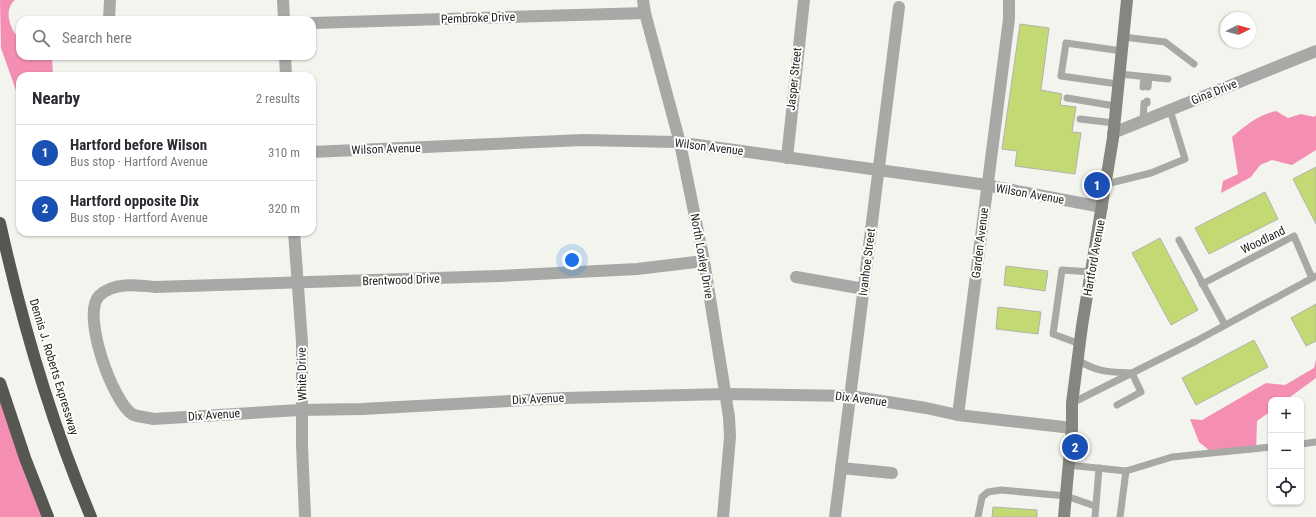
<!DOCTYPE html>
<meta charset="utf-8">
<style>
:root{--surface:#fff;--page:#f2f2f3;--text:#2b2b33;--muted:#7c7c81;--line:#e1e1e2;--accent:#b12767}
body{margin:0;font-family:"Roboto Condensed",sans-serif;background:var(--page);color:var(--text)}
.controls{position:absolute;right:12px;bottom:12px;display:grid;overflow:hidden;border-radius:8px;box-shadow:0 1px 3px #0004}
.controls button{width:36px;height:36px;display:grid;place-items:center;padding:0;border:0;border-bottom:1px solid var(--line);background:var(--surface);color:var(--text);font:20px sans-serif}
.compass{position:absolute;left:1220px;top:12px;width:36px;height:36px;border-radius:50%;background:var(--surface);box-shadow:0 1px 3px #0004;rotate:84deg}
.you{position:absolute;left:572px;top:260px;width:14px;height:14px;margin:-10px;border:3px solid #fff;border-radius:50%;background:#1a73e8;box-shadow:0 0 0 6px #1a73e833}
.badge{display:grid;place-items:center;width:26px;height:26px;border-radius:50%;background:var(--accent);color:#fff;font-size:13px;font-weight:700}
.pin{position:absolute;translate:-50% -50%;border:2px solid #fff;box-shadow:0 1px 4px #0006}
.list{margin:0;padding:0;list-style:none}
h2{display:flex;justify-content:space-between;align-items:center;height:52px;margin:0;padding:0 16px;font-size:17px}
h2 small{font-size:13px;font-weight:400;color:var(--muted)}
.list li{display:grid;grid-template-columns:26px 1fr auto;gap:12px;align-items:center;box-sizing:border-box;height:56px;padding:0 16px;border-top:1px solid var(--line)}
.list b{display:block;font-size:15px;white-space:nowrap}
.list p{margin:0;font-size:13px;white-space:nowrap;color:var(--muted)}
.list em{font-size:13px;font-style:normal;color:var(--muted)}
.icon{flex:none;width:22px;height:22px;fill:none;stroke:currentColor;stroke-width:2;stroke-linecap:round;stroke-linejoin:round}
.map{position:relative;flex:none;width:1316px;height:517px;overflow:hidden}
.search{position:absolute;background:var(--surface);box-shadow:0 1px 3px #0004;left:16px;top:16px;width:300px;height:44px;display:flex;align-items:center;gap:10px;box-sizing:border-box;padding:0 14px;border-radius:12px;color:var(--muted);font-size:15px}
.panel{position:absolute;background:var(--surface);box-shadow:0 1px 3px #0004;left:16px;top:72px;width:300px;height:164px;border-radius:12px}
.map>svg:first-child{display:block}
.forest{fill:#f48fb3}
.building{fill:#c3d974;stroke:#b1b3ac}
.lines{fill:none;stroke-linecap:round;stroke-linejoin:round}
.lane{stroke:#a8a9a6;stroke-width:7}
.street{stroke:#a8a9a6;stroke-width:12}
.secondary{stroke:#858681;stroke-width:12}
.highway{stroke:#565751;stroke-width:12}
.labels{text-anchor:middle;stroke-width:4;stroke-linejoin:round;paint-order:stroke}
.street-label{font-size:12px;fill:#1f1f1d;stroke:#fff}
</style>
<div class="map">
<svg width="1316" height="517" viewBox="0 0 1316 517">
<rect width="100%" height="100%" fill="#f2f4ed"/>
<g class="forest">
<path d="M0 0H15C4 9 9 26 17 36H20V56H50L52 58 53 76H20V118L18 96 1 48Z"/>
<path d="M1276 111 1288 118 1301 114 1314 117 1316 115V150L1292 165 1272 160 1260 165 1251 177 1221 193 1223 181 1238 174 1232 137C1246 125 1258 115 1276 111Z"/>
<path d="M1316 360V378L1286 400H1271V411L1257 421 1256 452 1215 455 1199 442 1190 419 1202 420 1266 383 1285 385 1314 368Z"/>
<path d="M0 385 45 517H0Z"/>
</g>
<g class="building">
<path d="M1020 24 1049 28 1041 90 1062 94 1060 105 1076 107 1072 132 1081 133 1075 174 1015 166 1017 151 1002 149Z"/>
<path d="M1316 167V224L1293 179Z"/>
<path d="M1265 192 1278 219 1209 254 1195 228Z"/>
<path d="M1160 238 1198 310 1171 325 1132 253Z"/>
<path d="M1006 266 1048 271 1045 291 1004 285Z"/>
<path d="M1316 304V341L1306 346 1291 318Z"/>
<path d="M998 307 1041 312 1038 334 996 329Z"/>
<path d="M1254 340 1268 367 1196 405 1182 378Z"/>
<path d="M993 507 1037 510V517H992Z"/>
</g>
<g class="lines">
<g class="lane">
<path d="M1123 37 1165 42 1194 64"/>
<path d="M1119 74 1149 77 1148 87"/>
<path d="M1149 77 1168 79"/>
<path d="M1118 84 1061 76 1066 43 1122 51"/>
<path d="M1143 87 1144 77"/>
<path d="M1067 98 1115 106"/>
<path d="M1080 119 1114 123"/>
<path d="M1143 121 1144 103H1147V101"/>
<path d="M1106 184 1151 173 1185 159 1170 110"/>
<path d="M1179 240 1225 325"/>
<path d="M1202 284 1294 236 1312 278"/>
<path d="M1080 344 1053 334 1062 270 1092 272"/>
<path d="M1078 360C1096 372 1109 372 1130 373"/>
<path d="M1072 403 1196 341 1316 276"/>
<path d="M1117 405 1141 392 1132 373"/>
<path d="M1301 444 1316 442"/>
<path d="M1068 465 1126 471 1172 457 1271 447"/>
<path d="M978 517 982 497 988 492 1001 490 1066 496 1095 506"/>
<path d="M1095 517 1099 468"/>
<path d="M1120 517 1126 471"/>
</g>
<g class="street">
<path d="M283 0 284 20"/>
<path d="M643 0 645 13 680 143 704 261 729 417 730 437 723 517"/>
<path d="M109 20 110 0"/>
<path d="M312 23 645 13"/>
<path d="M285 56 286 76"/>
<path d="M1113 133 1316 51"/>
<path d="M312 152 583 140 676 142 980 184 1102 207"/>
<path d="M787 158 804 0"/>
<path d="M294 232 302 342V445L305 517"/>
<path d="M704 261 637 269 499 276 155 287C137 285 113 282 99 296 81 315 113 402 132 414 137 417 147 417 153 419L299 410 362 409 564 398 725 394 850 396 926 408 958 415 1072 428"/>
<path d="M796 277 864 289"/>
<path d="M958 415 1009 19V0"/>
<path d="M841 468 892 473"/>
<path d="M835 517 899 7"/>
</g>
<path class="secondary" d="M1064 517 1072 428V403L1082 326 1113 138 1127 0"/>
<g class="highway">
<path d="M0 223C22 323 51 422 91 517"/>
<path d="M0 383 25 458 48 517"/>
</g>
</g>
<g class="labels">
<g class="street-label">
<text transform="translate(478 18) rotate(-2)" y="4">Pembroke Drive</text>
<text transform="translate(794 79) rotate(-84)" y="4">Jasper Street</text>
<text transform="translate(1214 92) rotate(-22)" y="4">Gina Drive</text>
<text transform="translate(709 147) rotate(7)" y="4">Wilson Avenue</text>
<text transform="translate(386 149) rotate(-2)" y="4">Wilson Avenue</text>
<text transform="translate(1030 194) rotate(10)" y="4">Wilson Avenue</text>
<text transform="translate(1263 240) rotate(-26)" y="4">Woodland</text>
<text transform="translate(980 243) rotate(-83)" y="4">Garden Avenue</text>
<text transform="translate(702 256) rotate(80)" y="4">North Loxley Drive</text>
<text transform="translate(1094 258) rotate(-80)" y="4">Hartford Avenue</text>
<text transform="translate(867 262) rotate(-83)" y="4">Ivanhoe Street</text>
<text transform="translate(401 280) rotate(-2)" y="4">Brentwood Drive</text>
<text transform="translate(54 367) rotate(73)" y="4">Dennis J. Roberts Expressway</text>
<text transform="translate(302 374) rotate(-91)" y="4">White Drive</text>
<text transform="translate(538 399) rotate(-3)" y="4">Dix Avenue</text>
<text transform="translate(861 399) rotate(7)" y="4">Dix Avenue</text>
<text transform="translate(214 415) rotate(-4)" y="4">Dix Avenue</text>
</g>
</g>
</svg>
<div class="controls">
<button>+</button>
<button>−</button>
<button><svg class="icon" aria-label="locate" viewBox="0 0 24 24"><circle cx="12" cy="12" r="6"/><path d="M12 2v4M12 18v4M2 12h4M18 12h4"/></svg></button>
</div>
<svg class="compass" viewBox="-18 -18 36 36"><path d="M0-13l5 13h-10z" fill="#e53935"/><path d="M0 13l5-13h-10z" fill="#7c7c81"/></svg>
<div class="you"></div>
<div class="pin badge" style="left:1097px;top:185px;background:#1a4fb4">1</div>
<div class="pin badge" style="left:1075px;top:447px;background:#1a4fb4">2</div>
<div class="search"><svg class="icon" aria-label="search" viewBox="0 0 24 24"><circle cx="10" cy="10" r="6"/><path d="M15 15l6 6"/></svg>Search here</div>
<section class="panel">
<h2>Nearby<small>2 results</small></h2>
<ul class="list">
<li><span class="badge" style="background:#1a4fb4">1</span><div><b>Hartford before Wilson</b><p>Bus stop · Hartford Avenue</p></div><em>310 m</em></li>
<li><span class="badge" style="background:#1a4fb4">2</span><div><b>Hartford opposite Dix</b><p>Bus stop · Hartford Avenue</p></div><em>320 m</em></li>
</ul>
</section>
</div>
